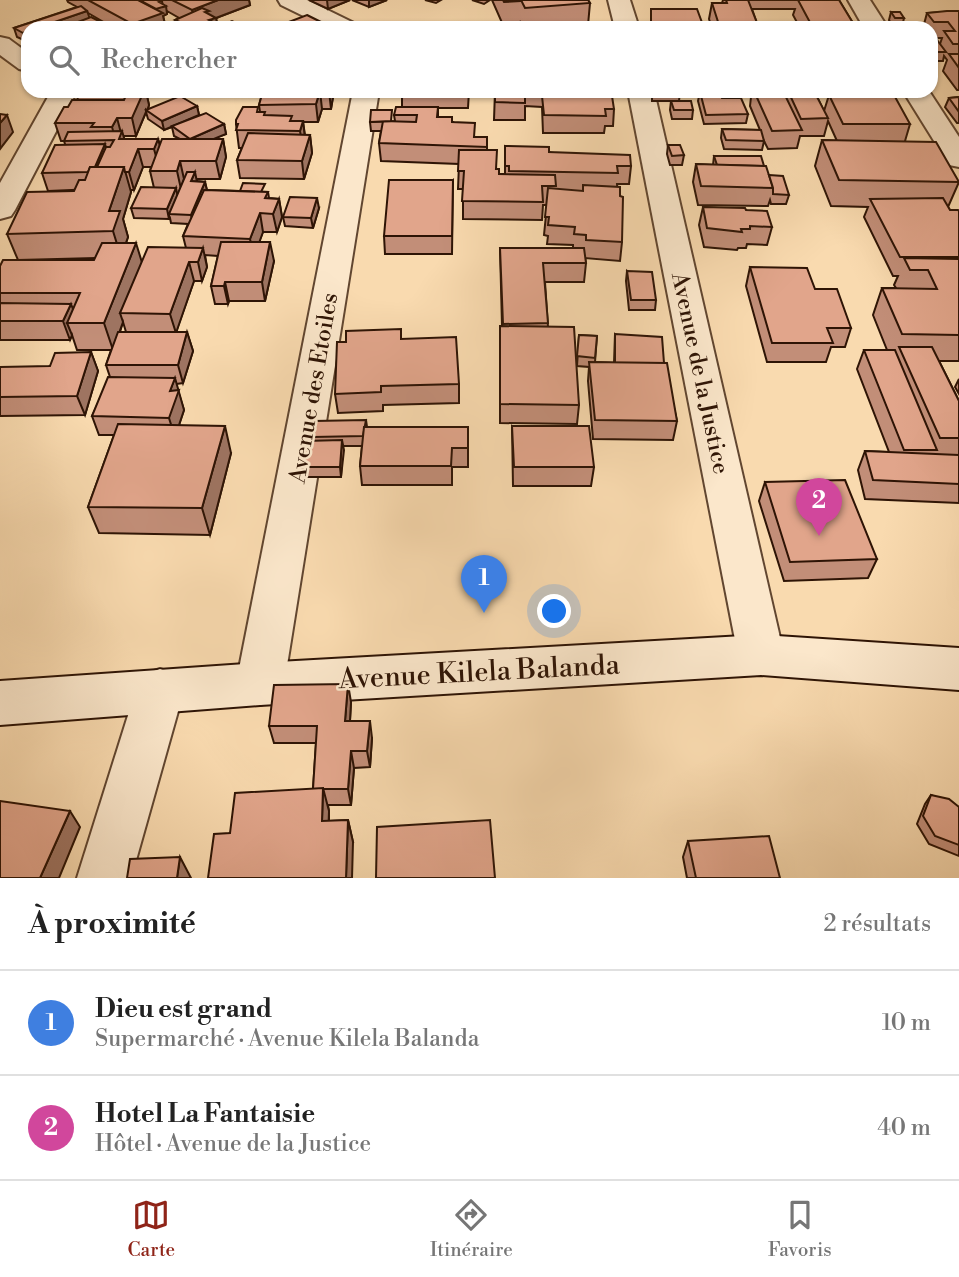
<!DOCTYPE html>
<html lang="fr">
<meta charset="utf-8">
<style>
:root{--surface:#fff;--page:#f2f2f2;--text:#222;--muted:#767676;--line:#e0e0e0;--accent:#8f2418}
body{margin:0;font-family:"Libre Bodoni",serif;background:var(--page);color:var(--text)}
.you{position:absolute;left:555px;top:612px;width:24px;height:24px;margin:-18px;border:5px solid #fff;border-radius:50%;background:#1a73e8;box-shadow:0 0 0 10px #1a73e833}
.badge{display:grid;place-items:center;width:46px;height:46px;border-radius:50%;background:var(--accent);color:#fff;font-size:23px;font-weight:700}
.pin{position:absolute;translate:-50% -58px;filter:drop-shadow(0 2px 4px #0008)}
.pin::after{content:'';position:absolute;top:37px;width:24px;height:21px;background:inherit;clip-path:polygon(0 0,100% 0,50% 100%)}
.list{margin:0;padding:0;list-style:none}
h2{display:flex;justify-content:space-between;align-items:center;height:91px;margin:0;padding:0 28px;font-size:30px}
h2 small{font-size:23px;font-weight:400;color:var(--muted)}
.list li{display:grid;grid-template-columns:46px 1fr auto;gap:21px;align-items:center;box-sizing:border-box;height:105px;padding:0 28px;border-top:2px solid var(--line)}
.list b{display:block;font-size:26px;white-space:nowrap}
.list p{margin:0;font-size:23px;white-space:nowrap;color:var(--muted)}
.list em{font-size:23px;font-style:normal;color:var(--muted)}
.icon{flex:none;width:38px;height:38px;fill:none;stroke:currentColor;stroke-width:2;stroke-linecap:round;stroke-linejoin:round}
.map{position:relative;flex:none;width:959px;height:878px;overflow:hidden}
.search{position:absolute;background:var(--surface);box-shadow:0 2px 5px #0004;left:21px;right:21px;top:21px;height:77px;display:flex;align-items:center;gap:18px;box-sizing:border-box;padding:0 24px;border-radius:21px;color:var(--muted);font-size:26px}
.sheet{height:301px;background:var(--surface)}
nav{display:flex;justify-content:space-around;align-items:center;box-sizing:border-box;height:98px;border-top:2px solid var(--line);background:var(--surface);font-size:19px;color:var(--muted)}
nav a{display:grid;justify-items:center;gap:4px}
nav .on{color:var(--accent)}
.map>svg:first-child{display:block}
.lines{fill:none;stroke-linecap:round;stroke-linejoin:round}
.minor-casing{stroke:#614630;stroke-width:4}
.secondary-casing{stroke:#2e1405;stroke-width:4}
.minor{fill:#fbe7cb;fill-rule:evenodd}
.secondary{fill:#fbe7cb;fill-rule:evenodd}
.wall{fill:#c28e78;stroke:#2e1405;stroke-width:2;fill-rule:evenodd}
.shaded-wall{fill:#9e7461;stroke:#2e1405;stroke-width:2}
.building{fill:#e1a58b;stroke:#2e1405;stroke-width:2}
.labels{text-anchor:middle;stroke-width:5;stroke-linejoin:round;paint-order:stroke}
.street-label{font-size:23px;fill:#2e1405;stroke:#fbe7cb}
.near-street-label{font-size:28px;fill:#2e1405;stroke:#fbe7cb}
</style>
<div class="map">
<svg width="959" height="878" viewBox="0 0 959 878">
<rect width="100%" height="100%" fill="#f9daaf"/>
<filter id="stains"><feTurbulence type="fractalNoise" baseFrequency=".00286" numOctaves="4"/><feColorMatrix values="0 0 0 0 .2 0 0 0 0 .09 0 0 0 0 .02 0 0 0 .5 -.17"/></filter>
<radialGradient id="worn" r=".72"><stop offset=".6" stop-color="#630" stop-opacity="0"/><stop offset="1" stop-color="#630" stop-opacity=".3"/></radialGradient>
<g class="lines">
<defs>
<g id="minor">
<path d="M278 0H307L354 23 358 28H328L281 5Z"/>
<path d="M608 0H630L639 28H615Z"/>
<path d="M848 0H870L888 28H864Z"/>
<path d="M0 37 9 39 28 53V71L19 69 0 55Z"/>
<path d="M48 91H74V97L15 210 11 216 0 219V183L48 97Z"/>
<path d="M353 91H379L284 684 277 699 260 705 243 699 236 684Z"/>
<path d="M628 91H654L784 655 777 669 761 675 745 669 738 655Z"/>
<path d="M903 91H929L959 137V167L949 165Z"/>
<path d="M160 669 177 675 184 690 131 878H77L136 690 143 675Z"/>
</g>
<path id="secondary" d="M761 635 959 648V690L761 675 260 705 0 725V681L260 663Z"/>
</defs>
<use href="#minor" class="minor-casing"/>
<use href="#secondary" class="secondary-casing"/>
<use href="#minor" class="minor"/>
<use href="#secondary" class="secondary"/>
</g>
<g class="wall">
<path d="M67 0H138L141 1 144 0H249L250 5 216 18 217 24 221 26 247 28H114L88 13 28 28 26 41 17 37 14 28 77 7 68 2ZM167 11 179 18 175 20 177 25 165 24 163 16 167 14Z"/>
<path d="M309 0H350L328 9Z"/>
<path d="M352 0H387L369 7Z"/>
<path d="M425 0H441L436 3Z"/>
<path d="M472 0H490L484 4Z"/>
<path d="M492 0H588L590 3 588 25 557 28H523L520 21V24L503 25Z"/>
<path d="M723 0H839L856 28H800L793 15 795 9H752L757 23 756 28H712L709 19 712 3H722Z"/>
<path d="M959 11V90H957L943 71 947 60 944 56 943 61H931V40L940 44 942 38H931V28H923L927 13Z"/>
<path d="M891 12 904 18 902 27H893L889 20Z"/>
<path d="M77 91H156L154 96 147 97 149 105 148 109 197 106 199 115 224 124 226 134 212 139H223L226 157 220 179H197V181L205 182 207 190 268 192 269 198 279 199 282 217 277 232H263L259 242 274 261 265 301H229L228 304H215L211 286 218 256 205 255 207 267 202 281H194L176 332H187L193 351 183 383 176 384 184 410 179 425 231 453 210 535 99 533 88 507 114 435H99L92 416 110 377 106 365 111 350H77L72 335 70 340H0V266L94 260 95 258 18 260 7 234 74 190 48 191 42 173 65 144 64 141H61L55 123 78 100 76 93ZM146 112 148 119 164 130 172 127 174 136 180 139 160 145 158 139H124L123 136H136ZM143 167H151L150 171 154 188 131 208 134 218 169 219 170 218 171 223 188 224 183 236 186 248 142 263 126 243 128 237 123 219 131 192V190H134ZM123 322 126 332H120Z"/>
<path d="M263 91H334L331 109H322L318 122H303L305 135H310L312 153 304 179 240 178 237 160 242 148H239L236 124 260 112 259 105Z"/>
<path d="M402 91H469L468 108H438V117L453 122 475 137H487V150L499 174H505V146L549 152 631 166 629 184H617L622 242 620 261 585 258 586 263 584 282H545L548 327 579 405 577 424 500 423V326H502L500 248H573V245L547 244 548 236 544 235 547 205H543L542 220 463 219V189H458L459 164 381 161 379 143 381 131H371L370 122 395 121 394 115 402 107Z"/>
<path d="M495 91H543V96L614 109 613 126H605L604 133H543L542 107 525 106V120H494Z"/>
<path d="M652 91H826V95H816L824 111 829 95 910 124 905 141 959 182 948 207 950 210 959 211V361H939L959 401V503L865 499 858 470 865 451 889 452 857 369 864 350H887L873 315 882 288H896L894 285 898 276H893L864 217 868 207 831 206 815 166 822 140 837 141 828 121 824 136H800L797 148 768 149 764 141 762 150 724 149 721 138 722 129 760 130 750 106 751 97H744L742 92H738L737 97H722V98L748 114 746 123 704 124 698 101 700 92H709H680L679 101 693 110 692 119H672L670 110 671 101H652Z"/>
<path d="M959 97V123H957L945 107 949 98Z"/>
<path d="M668 145 684 155 682 165H670L667 154Z"/>
<path d="M714 156 769 175 789 195 786 204H771L770 200 768 206 698 205 693 182 696 164 713 165Z"/>
<path d="M453 180 452 254H385L384 236Z"/>
<path d="M703 207 746 210 772 227 767 245 747 244 746 248H738L737 250 704 247 699 225Z"/>
<path d="M319 208 313 228 285 226 283 217Z"/>
<path d="M750 267 815 289 851 328 845 347H831L826 362H767L746 286Z"/>
<path d="M627 271 656 300 655 310H629L626 281Z"/>
<path d="M615 334 664 363 677 421 673 440 593 439 588 381 589 367 577 366 579 335 597 336 595 362 614 363Z"/>
<path d="M402 339 459 384V403L383 405V411L338 413 335 394Z"/>
<path d="M91 352 98 371 85 415 0 416V397L50 366Z"/>
<path d="M959 379V394L955 387Z"/>
<path d="M366 420 367 427H468V467H452V485H362L360 466 362 446H343L341 477H304L302 467 313 441V437Z"/>
<path d="M512 426 594 467 591 486H513Z"/>
<path d="M765 482 877 559 868 578 784 581 759 501Z"/>
<path d="M351 702 350 721 372 738 370 767 354 768 351 805H328L329 811V821L348 820 353 842 230 833 313 789 316 743H274L269 726Z"/>
<path d="M931 795 959 807V856L929 844 917 824 925 804Z"/>
<path d="M688 841 780 878H687L683 857Z"/>
</g>
<g class="shaded-wall">
<path d="M218 0H249L250 5 216 18 218 28 195 26 192 10Z"/>
<path d="M327 0H350L328 9Z"/>
<path d="M369 0H387L369 7Z"/>
<path d="M162 1 163 7 166 6 167 14 163 16 166 28H133L132 24 159 2Z"/>
<path d="M87 11 90 19 64 28H37Z"/>
<path d="M28 31V41H26L23 33Z"/>
<path d="M138 91H146L149 105 147 111 146 110V112L136 136 132 118Z"/>
<path d="M320 91 322 109 318 122 316 104Z"/>
<path d="M329 91H334L331 109Z"/>
<path d="M197 106 199 115 164 130 162 121Z"/>
<path d="M7 115 13 132 0 149V123Z"/>
<path d="M117 118 121 133 122 131 127 148 117 145 112 127Z"/>
<path d="M303 121 305 139 303 149 300 131Z"/>
<path d="M224 124 226 134 192 148 190 139Z"/>
<path d="M310 135 312 153 304 179 302 161Z"/>
<path d="M158 139 163 157 159 167 154 149Z"/>
<path d="M223 139 226 157 220 179 216 161Z"/>
<path d="M105 144 110 161 93 172Z"/>
<path d="M138 149 143 167 134 190 129 172Z"/>
<path d="M180 161 184 179 181 189 177 171Z"/>
<path d="M124 167 131 192 123 219 128 237 121 257 113 231 109 211Z"/>
<path d="M195 172 197 182 191 181Z"/>
<path d="M205 182 207 191 193 224 191 215Z"/>
<path d="M176 188 178 198 169 214V219L167 209Z"/>
<path d="M317 198 319 208 313 228 311 218Z"/>
<path d="M279 199 282 217 277 232 273 214Z"/>
<path d="M260 213 263 232 254 257 250 239Z"/>
<path d="M270 242 274 261 265 301 262 282Z"/>
<path d="M136 243 144 269 120 313 123 322 113 350 104 323Z"/>
<path d="M203 248 207 267 202 281 198 262Z"/>
<path d="M189 262 194 281 176 333 170 314Z"/>
<path d="M225 282 229 301 228 304 224 286Z"/>
<path d="M71 304 78 322 67 323 72 335 70 340 63 321Z"/>
<path d="M187 332 193 351 183 383 178 365Z"/>
<path d="M91 352 98 371 85 415 77 396Z"/>
<path d="M175 378 184 410 175 437 169 418 170 391Z"/>
<path d="M225 426 231 453 210 535 202 508Z"/>
<path d="M342 440 344 450 341 477 340 467Z"/>
<path d="M348 684 351 702 349 738 345 721Z"/>
<path d="M370 721 372 738 370 767 367 751Z"/>
<path d="M351 751 354 768 351 805 348 789Z"/>
<path d="M323 788 329 811 328 843 322 821Z"/>
<path d="M70 811 80 827 59 878H40Z"/>
<path d="M348 820 353 842 352 878H346Z"/>
<path d="M180 857 191 878H177Z"/>
</g>
<g class="building">
<path d="M88 0H138L163 13 132 24Z"/>
<path d="M144 0H162V1L159 2 166 6 156 9 141 1Z"/>
<path d="M172 0H218L192 10Z"/>
<path d="M503 0H520V1L504 2Z"/>
<path d="M521 0H588L590 3 525 8Z"/>
<path d="M726 0H748L757 23H744L745 28H720L712 3H727Z"/>
<path d="M798 0H839L856 28H813Z"/>
<path d="M81 6 87 11 37 28H28V31L23 33 14 28Z"/>
<path d="M202 8 209 11 205 12 216 18 209 20 221 26 232 21 247 28H194L175 20Z"/>
<path d="M651 9H697L704 28H653L651 27Z"/>
<path d="M947 11H959V44H953L944 31H955L948 22H934L927 13Z"/>
<path d="M891 12H900L904 18H895Z"/>
<path d="M307 15 333 28H273Z"/>
<path d="M91 17 113 28H62Z"/>
<path d="M170 22 182 28H156Z"/>
<path d="M398 23 493 24V28H396Z"/>
<path d="M931 40H937L946 52H931Z"/>
<path d="M949 54H959V68Z"/>
<path d="M77 91H144L132 118H117L112 127H91L94 123H55L64 107H68L72 100H124L127 93H76Z"/>
<path d="M263 91H329H320L316 104 259 105Z"/>
<path d="M495 91H525V103L495 102Z"/>
<path d="M653 91H680V93L653 92Z"/>
<path d="M754 91H783L802 130 772 131Z"/>
<path d="M788 91H814L828 118 801 119Z"/>
<path d="M700 92H720L722 98H741L748 114 706 115Z"/>
<path d="M829 95H894L910 124H843Z"/>
<path d="M180 96 197 106 162 121 146 110Z"/>
<path d="M542 96H612L614 109H605L606 116 544 115Z"/>
<path d="M959 97V112L949 98Z"/>
<path d="M671 101H691L693 110H674Z"/>
<path d="M243 107H258L257 112H265L264 115 292 116 290 121H303L300 131 236 130 238 124H236V120Z"/>
<path d="M396 107H438L437 117H452V122L475 123 474 137H487V147L379 143 383 121 416 122 417 115H394Z"/>
<path d="M371 110H392L391 121 370 122Z"/>
<path d="M206 113 224 124 190 139 172 126Z"/>
<path d="M0 114 7 115 0 123Z"/>
<path d="M722 129 761 130 764 141 726 140Z"/>
<path d="M122 131 119 139H158L154 149H138L129 172H125L124 167H97L106 147H110L114 140 64 141 68 132Z"/>
<path d="M248 133 310 135 302 161 237 160Z"/>
<path d="M162 139H223L216 161H180L177 171H150Z"/>
<path d="M822 140 936 142 959 182 839 180Z"/>
<path d="M105 144 95 167H90L88 172 42 173 55 145Z"/>
<path d="M668 145H680L684 155 672 156Z"/>
<path d="M505 146 549 147V152L630 155 631 166H617L618 173 509 171V166H505Z"/>
<path d="M459 150H497L496 169H499V174L555 175 556 186H542L543 202 462 201 464 171H458Z"/>
<path d="M714 156H761L764 166 717 165Z"/>
<path d="M696 164 766 166 773 188 701 186Z"/>
<path d="M90 167H124L109 211H120L113 231 7 234 27 192 74 191 79 180H85Z"/>
<path d="M187 172H195L191 181 205 182 191 215 169 214Z"/>
<path d="M769 175 783 176 789 195 773 194V188Z"/>
<path d="M389 180H453L452 236H384Z"/>
<path d="M243 183 265 184 261 192 240 191Z"/>
<path d="M583 185 620 187V196L623 197 622 242 586 240V235L574 234 575 227 548 225 549 217H545L548 188 583 191Z"/>
<path d="M141 187 176 188 167 209 131 208Z"/>
<path d="M204 190 268 192 265 198 279 199 273 214 260 213 250 239 183 236Z"/>
<path d="M290 197 317 198 311 218 283 217Z"/>
<path d="M943 198 950 210H958L959 211V257H900L870 199Z"/>
<path d="M703 207 745 208 746 210 767 211 772 227 750 226V229H741L742 232 707 228Z"/>
<path d="M221 242H270L262 282H225L224 286H211Z"/>
<path d="M102 243H136L104 323H67L80 293H0V266L3 260H94Z"/>
<path d="M148 247 203 248 198 262H189L170 314 120 313Z"/>
<path d="M500 248H584L586 263H543L548 323 503 324Z"/>
<path d="M904 258 959 259V335L902 334 882 288 937 289 928 270H910Z"/>
<path d="M750 267 807 268 815 289H837L851 328H827L833 343H772Z"/>
<path d="M627 271 652 272 656 300H631Z"/>
<path d="M0 303 71 304 63 321H0Z"/>
<path d="M500 326 574 327 579 405 500 404Z"/>
<path d="M401 329V339L456 337 459 384 381 386V392L335 394 337 342H346V331Z"/>
<path d="M118 332H187L178 365H106Z"/>
<path d="M615 334 662 337 664 363H615Z"/>
<path d="M579 335 597 336 595 358 577 356Z"/>
<path d="M899 347H932L959 401V438H940Z"/>
<path d="M864 350H895L937 450H904Z"/>
<path d="M91 352 77 396 0 397V367L50 366 55 353Z"/>
<path d="M589 362 667 363 677 421 595 420Z"/>
<path d="M108 377 175 378 170 391 179 390 169 418 92 416Z"/>
<path d="M366 420 363 436 313 437 314 421Z"/>
<path d="M118 424 225 426 202 508 88 507Z"/>
<path d="M512 426H589L594 467H514Z"/>
<path d="M364 427H468V448H452L451 466H360Z"/>
<path d="M342 440 340 467H302L305 441Z"/>
<path d="M865 451 959 455V484L873 480Z"/>
<path d="M845 480 877 559 790 562 765 482Z"/>
<path d="M348 684 345 721H370L367 751H351L348 789H313L317 726H269L274 685Z"/>
<path d="M323 788 322 821 348 820 346 878H208L214 834 230 833 235 793Z"/>
<path d="M931 795 949 799 959 807V845L935 836 923 816Z"/>
<path d="M0 801 70 811 40 878H0Z"/>
<path d="M490 820 495 878H376L377 827Z"/>
<path d="M769 836 780 878H696L688 841Z"/>
<path d="M180 857 177 878H127L130 859Z"/>
</g>
<g class="labels">
<g class="street-label">
<text transform="translate(701 373) rotate(78)" y="8">Avenue de la Justice</text>
<text transform="translate(313 388) rotate(-80)" y="8">Avenue des Etoiles</text>
</g>
<g class="near-street-label">
<text transform="translate(479 671) rotate(-3)" y="10">Avenue Kilela Balanda</text>
</g>
</g>
<rect width="100%" height="100%" filter="url(#stains)"/>
<rect width="100%" height="100%" fill="url(#worn)"/>
</svg>
<div class="you"></div>
<div class="pin badge" style="left:484px;top:613px;background:#3f7fe0">1</div>
<div class="pin badge" style="left:819px;top:536px;background:#d1479c">2</div>
<div class="search"><svg class="icon" aria-label="search" viewBox="0 0 24 24"><circle cx="10" cy="10" r="6"/><path d="M15 15l6 6"/></svg>Rechercher</div>
</div>
<section class="sheet">
<h2>À proximité<small>2 résultats</small></h2>
<ul class="list">
<li><span class="badge" style="background:#3f7fe0">1</span><div><b>Dieu est grand</b><p>Supermarché · Avenue Kilela Balanda</p></div><em>10 m</em></li>
<li><span class="badge" style="background:#d1479c">2</span><div><b>Hotel La Fantaisie</b><p>Hôtel · Avenue de la Justice</p></div><em>40 m</em></li>
</ul>
</section>
<nav>
<a class="on"><svg class="icon" aria-label="map" viewBox="0 0 24 24"><path d="M3 6l6-2 6 2 6-2v14l-6 2-6-2-6 2zM9 4v14M15 6v14"/></svg>Carte</a>
<a><svg class="icon" aria-label="directions" viewBox="0 0 24 24"><path d="M12 3l9 9-9 9-9-9zM9 14v-3h6M13 9l2 2-2 2"/></svg>Itinéraire</a>
<a><svg class="icon" aria-label="saved" viewBox="0 0 24 24"><path d="M7 4h10v16l-5-4-5 4z"/></svg>Favoris</a>
</nav>
